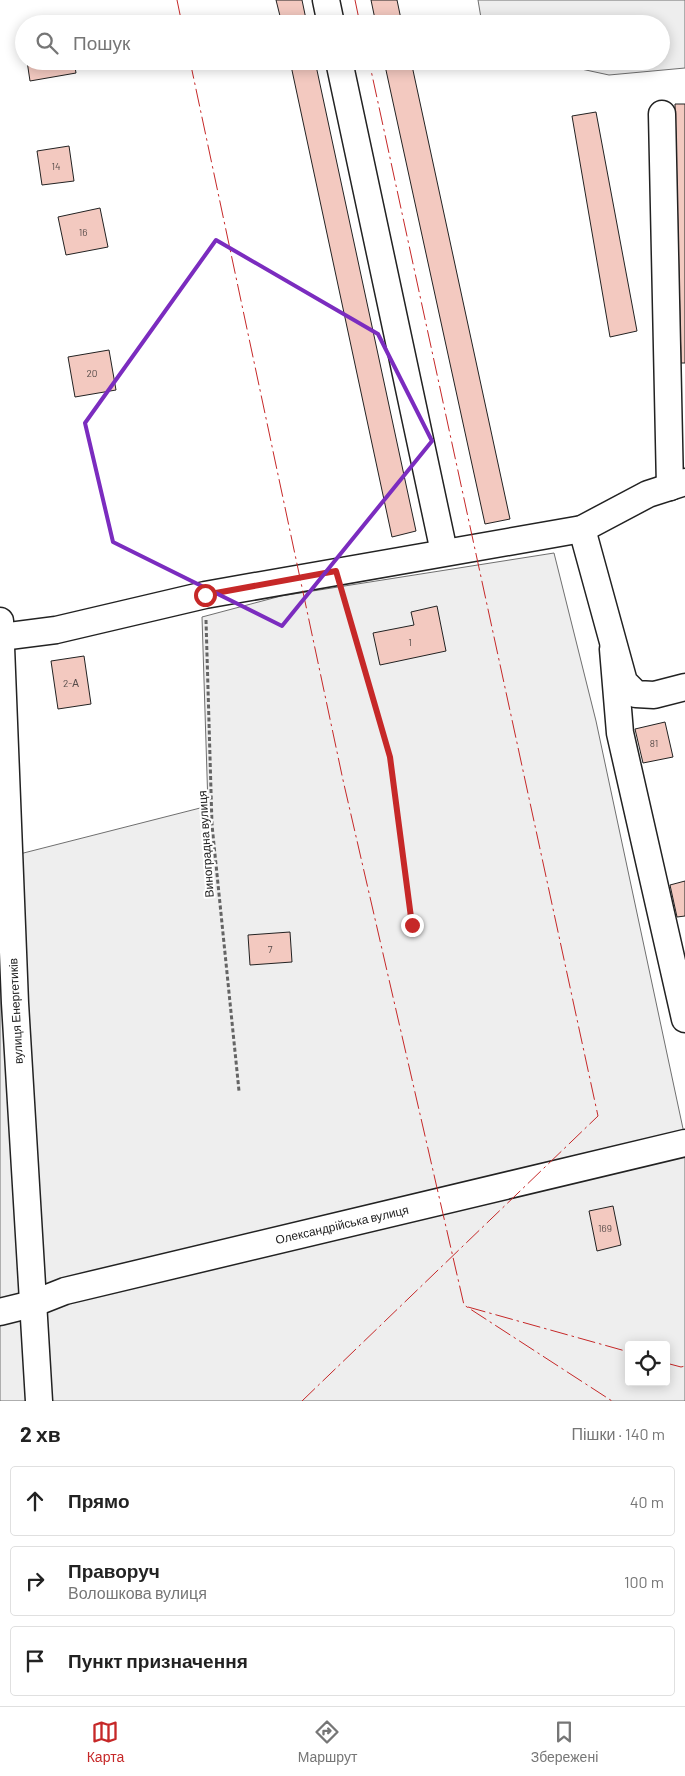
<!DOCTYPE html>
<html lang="uk">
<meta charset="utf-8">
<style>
:root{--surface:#fff;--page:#f2f2f2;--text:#222;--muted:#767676;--line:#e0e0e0;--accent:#c62828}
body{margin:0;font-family:Barlow,sans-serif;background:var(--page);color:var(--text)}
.controls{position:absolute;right:15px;bottom:15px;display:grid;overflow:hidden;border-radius:5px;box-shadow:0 2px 12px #0003}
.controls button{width:45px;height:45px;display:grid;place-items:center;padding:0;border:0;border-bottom:1px solid var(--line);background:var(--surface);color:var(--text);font:25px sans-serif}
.stop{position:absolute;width:15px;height:15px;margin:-11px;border:4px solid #c62828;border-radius:50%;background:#fff}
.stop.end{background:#c62828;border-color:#fff;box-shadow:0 1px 5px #0008}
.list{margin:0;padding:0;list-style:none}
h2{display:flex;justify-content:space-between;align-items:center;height:65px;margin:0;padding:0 20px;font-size:21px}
h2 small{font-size:16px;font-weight:400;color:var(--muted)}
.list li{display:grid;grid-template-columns:32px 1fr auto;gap:15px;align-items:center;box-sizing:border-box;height:70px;margin:0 10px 10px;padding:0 10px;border:1px solid var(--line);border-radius:5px}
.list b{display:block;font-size:19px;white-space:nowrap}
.list p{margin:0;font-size:16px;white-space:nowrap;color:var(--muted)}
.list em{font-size:16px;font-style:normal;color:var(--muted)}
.icon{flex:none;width:28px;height:28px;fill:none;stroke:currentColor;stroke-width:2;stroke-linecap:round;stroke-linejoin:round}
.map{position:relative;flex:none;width:685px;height:1401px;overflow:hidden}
.search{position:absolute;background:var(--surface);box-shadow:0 2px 12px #0003;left:15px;right:15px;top:15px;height:55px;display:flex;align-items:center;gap:12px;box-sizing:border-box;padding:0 18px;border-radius:28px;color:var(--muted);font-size:19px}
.sheet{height:305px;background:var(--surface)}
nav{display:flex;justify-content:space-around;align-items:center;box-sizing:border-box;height:70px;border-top:1px solid var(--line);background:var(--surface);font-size:14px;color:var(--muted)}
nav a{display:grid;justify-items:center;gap:2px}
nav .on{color:var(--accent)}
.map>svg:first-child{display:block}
.green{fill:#eee;stroke:#6f6f6f;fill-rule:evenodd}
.building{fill:#f3c9c0;stroke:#222}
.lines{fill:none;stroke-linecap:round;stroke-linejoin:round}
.minor-casing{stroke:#222;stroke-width:29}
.path{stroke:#646464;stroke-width:3;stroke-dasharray:4 2.5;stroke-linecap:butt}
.minor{stroke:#fff;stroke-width:26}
.power{stroke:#c62828;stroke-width:1;stroke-dasharray:18 4 2.5 4;stroke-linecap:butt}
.route{stroke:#c62828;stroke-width:6}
.marked{fill:none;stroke:#7b2cbf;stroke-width:4;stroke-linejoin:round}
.labels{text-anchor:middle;stroke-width:4;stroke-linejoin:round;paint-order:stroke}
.number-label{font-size:10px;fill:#564c4a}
.street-label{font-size:12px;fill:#222;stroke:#fff}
</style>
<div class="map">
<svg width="685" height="1401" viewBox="0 0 685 1401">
<rect width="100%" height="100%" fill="#fff"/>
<g class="green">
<path d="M478 0H685V68L609 75 544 61H661V24H482Z"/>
<path d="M554 553 596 721 685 1138V1401H0V859L208 806 202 617 281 596ZM629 1345H666V1382H629Z"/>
</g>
<g class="building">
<path d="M276 0H302L307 24H282Z"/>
<path d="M371 0H397L402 24H376Z"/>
<path d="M27 61H74L76 73 30 81Z"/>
<path d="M290 61H315L416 531 392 537Z"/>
<path d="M384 61H411L510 519 485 524Z"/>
<path d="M675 104H685V363H681Z"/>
<path d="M596 112 637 331 610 337 572 116Z"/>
<path d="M69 146 74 181 42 185 37 151Z"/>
<path d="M100 208 108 247 66 255 58 217Z"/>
<path d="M109 350 116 390 75 397 68 357Z"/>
<path d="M437 606 446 651 380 665 373 633 414 625 411 612Z"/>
<path d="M84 656 91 704 58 709 51 661Z"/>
<path d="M665 722 673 757 643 763 635 729Z"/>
<path d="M685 881V916L677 917 670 885Z"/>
<path d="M290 932 292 962 250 965 248 935Z"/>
<path d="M613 1206 621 1245 597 1251 589 1211Z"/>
</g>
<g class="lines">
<defs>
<g id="minor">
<path d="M326 0 331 24"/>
<path d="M339 61 444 552"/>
<path d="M662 114 670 487"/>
<path d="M582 529 624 682 636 694 654 695 685 687"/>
<path d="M0 621 15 1003 39 1401"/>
<path d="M1 637 56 630 205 595 582 529 648 494 685 482"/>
<path d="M613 649 620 733 685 1019"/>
<path d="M0 1312 32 1304 65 1291 685 1143"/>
</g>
</defs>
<use href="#minor" class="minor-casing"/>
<g class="path">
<path d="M344 596 390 757 412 925"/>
<path d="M206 620 212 825 239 1091"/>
</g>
<use href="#minor" class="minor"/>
<g class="power">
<path d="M177 0 182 24"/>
<path d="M355 0 360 24"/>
<path d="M190 61 343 780 464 1305 612 1401"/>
<path d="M468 1307 629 1352"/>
<path d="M666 1363 681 1367 685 1366"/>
<path d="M302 1401 598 1116 369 61"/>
</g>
</g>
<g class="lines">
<path class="route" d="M205 595 336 571 390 757 412 925"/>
</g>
<path class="marked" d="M216 240 378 334 432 441 282 626 113 542 85 423Z"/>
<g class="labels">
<g class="number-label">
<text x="56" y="170">14</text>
<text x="83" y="236">16</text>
<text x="92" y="377">20</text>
<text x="410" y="646">1</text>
<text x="71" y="687">2-А</text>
<text x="654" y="747">81</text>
<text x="270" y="953">7</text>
<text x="605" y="1232">169</text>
</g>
<g class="street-label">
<text transform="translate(206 844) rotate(-94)" y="4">Виноградна вулиця</text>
<text transform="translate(16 1011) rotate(-93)" y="4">вулиця Енергетиків</text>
<text transform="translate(342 1225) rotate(-13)" y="4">Олександрійська вулиця</text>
</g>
</g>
</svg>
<div class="controls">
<button><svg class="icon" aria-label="locate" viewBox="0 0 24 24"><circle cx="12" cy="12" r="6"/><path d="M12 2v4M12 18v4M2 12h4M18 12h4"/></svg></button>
</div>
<div class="stop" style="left:205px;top:595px"></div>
<div class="stop end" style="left:412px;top:925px"></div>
<div class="search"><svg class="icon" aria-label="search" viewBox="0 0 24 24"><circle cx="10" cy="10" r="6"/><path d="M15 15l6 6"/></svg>Пошук</div>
</div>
<section class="sheet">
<h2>2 хв<small>Пішки · 140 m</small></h2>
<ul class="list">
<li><svg class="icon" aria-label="ahead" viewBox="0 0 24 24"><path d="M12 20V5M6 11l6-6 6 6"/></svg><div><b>Прямо</b></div><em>40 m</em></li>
<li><svg class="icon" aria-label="right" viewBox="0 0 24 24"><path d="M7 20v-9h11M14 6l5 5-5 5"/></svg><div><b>Праворуч</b><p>Волошкова вулиця</p></div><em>100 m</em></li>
<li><svg class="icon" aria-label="arrive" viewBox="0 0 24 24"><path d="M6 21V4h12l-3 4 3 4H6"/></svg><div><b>Пункт призначення</b></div></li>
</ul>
</section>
<nav>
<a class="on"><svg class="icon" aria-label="map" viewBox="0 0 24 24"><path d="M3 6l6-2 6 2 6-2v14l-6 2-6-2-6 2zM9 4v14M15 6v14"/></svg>Карта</a>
<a><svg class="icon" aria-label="directions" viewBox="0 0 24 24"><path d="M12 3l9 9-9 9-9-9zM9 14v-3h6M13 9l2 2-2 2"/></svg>Маршрут</a>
<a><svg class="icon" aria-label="saved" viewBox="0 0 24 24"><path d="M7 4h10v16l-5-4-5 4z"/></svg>Збережені</a>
</nav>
